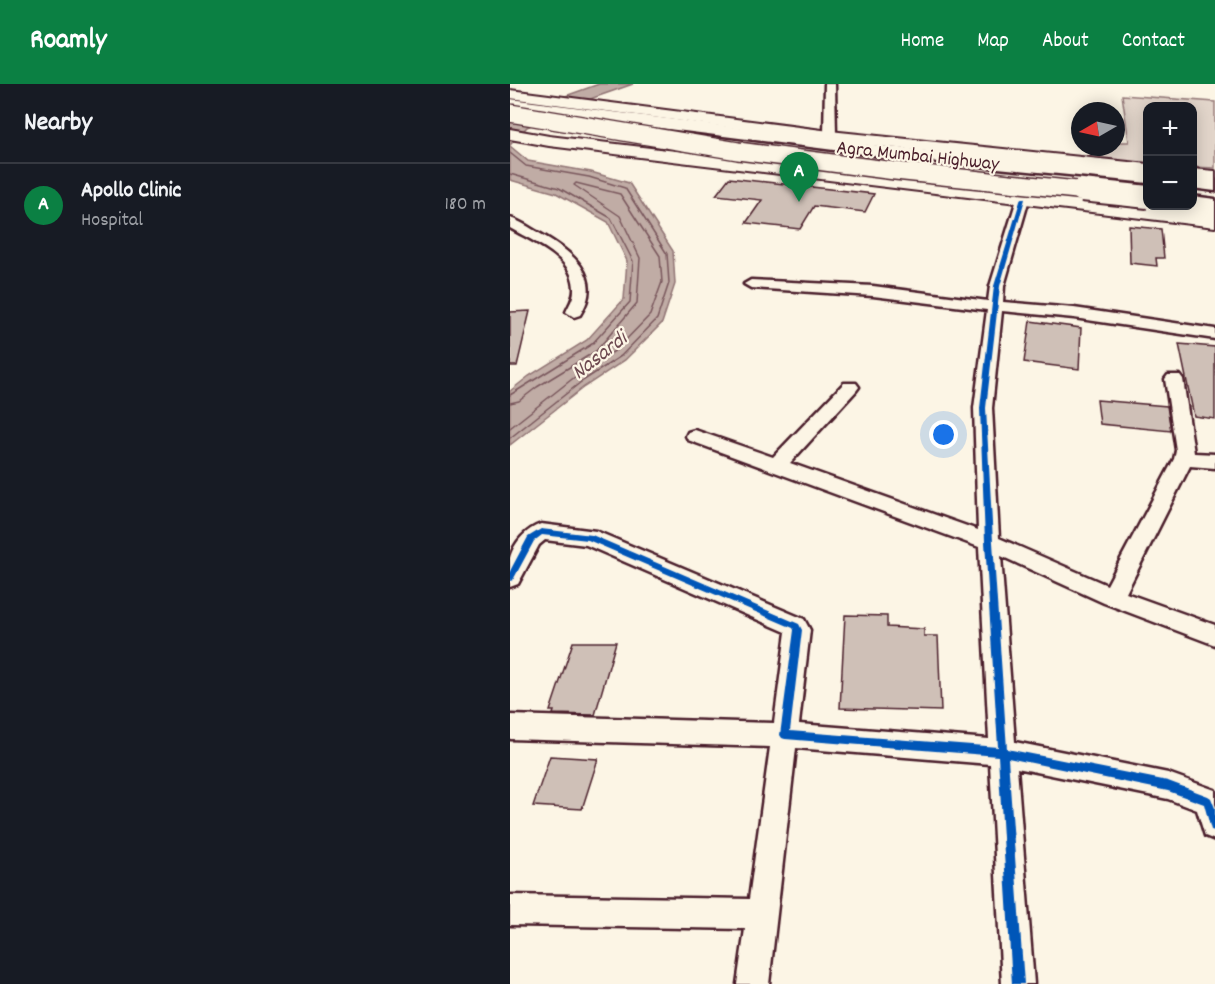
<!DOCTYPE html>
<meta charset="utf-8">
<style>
:root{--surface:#171b24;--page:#20242c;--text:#f1f3f6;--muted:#9ea1a6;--line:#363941;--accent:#0b8043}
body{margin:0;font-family:Dekko,sans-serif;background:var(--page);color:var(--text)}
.controls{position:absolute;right:18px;top:18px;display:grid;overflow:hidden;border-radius:12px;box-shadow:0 3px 15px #0003}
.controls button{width:54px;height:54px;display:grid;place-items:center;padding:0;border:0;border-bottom:2px solid var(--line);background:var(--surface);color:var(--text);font:30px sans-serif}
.compass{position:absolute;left:561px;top:18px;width:54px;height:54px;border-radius:50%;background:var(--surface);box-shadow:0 3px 15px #0003;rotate:261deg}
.you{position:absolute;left:434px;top:351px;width:21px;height:21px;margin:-15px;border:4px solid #fff;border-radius:50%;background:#1a73e8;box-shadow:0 0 0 9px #1a73e833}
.badge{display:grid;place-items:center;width:39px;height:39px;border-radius:50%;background:var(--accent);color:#fff;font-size:20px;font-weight:700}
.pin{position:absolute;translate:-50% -50px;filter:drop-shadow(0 2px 3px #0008)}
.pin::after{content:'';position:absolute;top:32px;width:21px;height:18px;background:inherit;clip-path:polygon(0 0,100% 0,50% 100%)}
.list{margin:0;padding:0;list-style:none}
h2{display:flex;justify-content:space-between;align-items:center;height:78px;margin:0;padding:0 24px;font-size:26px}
h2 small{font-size:20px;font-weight:400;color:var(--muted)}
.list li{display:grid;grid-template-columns:39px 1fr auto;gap:18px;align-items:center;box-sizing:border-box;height:84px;padding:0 24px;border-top:2px solid var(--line)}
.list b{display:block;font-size:22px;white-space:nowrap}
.list p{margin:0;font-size:20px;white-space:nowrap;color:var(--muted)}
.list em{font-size:20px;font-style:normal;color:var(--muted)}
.map{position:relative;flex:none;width:705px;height:900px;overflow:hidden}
header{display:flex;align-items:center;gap:36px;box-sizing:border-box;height:84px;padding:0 30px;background:var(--accent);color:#fff}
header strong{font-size:28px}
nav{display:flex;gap:33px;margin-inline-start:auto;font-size:21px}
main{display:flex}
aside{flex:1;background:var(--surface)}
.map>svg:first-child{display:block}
.green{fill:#e2d5ca;stroke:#967a7a;stroke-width:1.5}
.water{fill:#c0aca5;stroke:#917474;stroke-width:1.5}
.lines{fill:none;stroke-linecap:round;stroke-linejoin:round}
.shore{stroke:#79575c;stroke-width:1.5}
.building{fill:#cfc0b7;stroke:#4a1f2b;stroke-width:1.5}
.street-casing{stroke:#4a1f2b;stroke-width:5}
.secondary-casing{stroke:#4a1f2b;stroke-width:4}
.primary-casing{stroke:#4a1f2b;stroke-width:5}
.highway-casing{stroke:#4a1f2b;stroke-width:5}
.street{fill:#fcf5e5;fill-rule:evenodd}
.secondary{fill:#fcf5e5;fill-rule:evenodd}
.primary{fill:#fcf5e5;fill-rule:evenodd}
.highway{fill:#fcf5e5;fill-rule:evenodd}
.highway-bridge-far1-casing{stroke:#4a1f2b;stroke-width:20;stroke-linecap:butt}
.highway-bridge-casing{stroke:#4a1f2b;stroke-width:26;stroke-linecap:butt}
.highway-bridge-far1{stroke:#fcf5e5;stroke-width:17}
.highway-bridge{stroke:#fcf5e5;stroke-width:22}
.cycleway-casing{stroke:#fcf5e5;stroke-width:3}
.cycleway{fill:#0057b8;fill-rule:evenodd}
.labels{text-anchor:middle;stroke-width:4.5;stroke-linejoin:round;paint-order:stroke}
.far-street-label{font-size:20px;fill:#4a1f2b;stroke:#fcf5e5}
.far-water-label{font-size:22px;font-style:italic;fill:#6d4950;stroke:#fcf5e5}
</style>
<header>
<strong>Roamly</strong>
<nav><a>Home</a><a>Map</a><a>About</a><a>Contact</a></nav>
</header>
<main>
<aside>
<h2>Nearby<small></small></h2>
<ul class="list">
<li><span class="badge">A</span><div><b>Apollo Clinic</b><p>Hospital</p></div><em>180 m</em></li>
</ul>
</aside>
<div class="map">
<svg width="705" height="900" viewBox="0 0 705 900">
<rect width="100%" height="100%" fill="#fcf5e5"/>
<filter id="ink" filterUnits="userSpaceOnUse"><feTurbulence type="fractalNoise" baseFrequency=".0167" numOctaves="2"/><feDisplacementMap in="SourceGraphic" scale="12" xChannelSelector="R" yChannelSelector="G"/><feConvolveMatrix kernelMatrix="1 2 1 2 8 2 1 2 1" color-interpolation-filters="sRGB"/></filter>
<g filter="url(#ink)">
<path class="green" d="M612 11 705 18V84L683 83 682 22H638L637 79 581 74 580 63H606V58H619Z"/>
<g class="water">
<path d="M89 0H123L83 14 17 43 0 61V36L22 24Z"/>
<path d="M0 62 18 77 81 88 119 99 163 167 165 200 152 239 115 276 74 303 0 361V307L19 292 77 256 114 215 117 177 98 138 46 109 0 96Z"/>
</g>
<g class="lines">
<g class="shore">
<path d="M0 69 16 82 79 93 115 104 157 170 159 199 147 235 111 272 71 298 0 354"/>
<path d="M0 90 49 104 101 134 123 177 120 218 82 260 0 311"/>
<path d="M0 319 9 317 27 303 86 267 127 219 130 174 110 132 64 101 66 99 110 110 150 172 152 198 140 231 106 266 66 292 0 344"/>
</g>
</g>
<g class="building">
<path d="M219 94 364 110 355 128 304 122 290 145 236 139 252 116 206 111Z"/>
<path d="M619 142 651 145 654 174H646L647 182 620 179Z"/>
<path d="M20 227 7 282H0V228Z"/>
<path d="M520 237 571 244 569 285 514 278Z"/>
<path d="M669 260 705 263V335L684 332Z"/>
<path d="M587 316 657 322 661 347 590 340Z"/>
<path d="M335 531 377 532V543L414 545V552H428L431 627 330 624Z"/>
<path d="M63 558H106L85 631 43 630 44 627H40Z"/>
<path d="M40 672 88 675 72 725 23 722Z"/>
</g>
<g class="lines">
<defs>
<g id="street">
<path d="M315 0H325L326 52 320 55 314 52Z"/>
<path d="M513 111 519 115 494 202 493 218 564 224 705 245V255L564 234 492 227 482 324 489 454 597 501 664 375 666 366 655 295 658 291H670L673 295 684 369 705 370V384L680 382 616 509 705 541V561L594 519 491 472 505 658 658 689 705 706V756L695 752 687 726 658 715 507 684 524 900H492L480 680 286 664 259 900H227L235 845 0 841V811L239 815 260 663 0 655V631L264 639 276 548 76 461 35 456 29 461 8 500 0 503C0 494 0 482 0 474 4 459 16 445 31 440L86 447 294 535 300 546 289 640 479 655 469 463 178 356 176 352 178 348 185 346 263 373 334 299H346L349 303 346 307 280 379 468 446 464 324 477 226 363 212 241 204 234 200 241 196 363 202 478 217 480 202 507 115Z"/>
<path d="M0 134C10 137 20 144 29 149 61 167 95 192 70 231L64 233 56 228C59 221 64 214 64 206 65 173 23 158 0 144Z"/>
</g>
<g id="secondary">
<path d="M0 6 320 47 638 80V90L320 57 0 14Z"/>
<path d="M0 45 39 52 705 131V143L39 62 0 55Z"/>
<path d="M682 85 705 87V97L682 95Z"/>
</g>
<g id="primary">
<path d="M0 15 379 63 638 87V99L379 73 0 25Z"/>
<path d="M682 92 705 95V107L682 104Z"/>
<path d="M638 120V122L682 120 705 123V135L646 128 639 126 636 122Z"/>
</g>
<path id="highway" d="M682 112 705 115V127L675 122H682Z"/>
</defs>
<use href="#street" class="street-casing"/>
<use href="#secondary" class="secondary-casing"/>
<use href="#primary" class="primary-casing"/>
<use href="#highway" class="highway-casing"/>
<use href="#street" class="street"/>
<use href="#secondary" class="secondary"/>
<use href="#primary" class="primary"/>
<use href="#highway" class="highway"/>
<defs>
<path id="highway-bridge-far1" d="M0 29 228 67 385 87 586 108"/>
<path id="highway-bridge" d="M572 106 638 113"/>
</defs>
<use href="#highway-bridge-far1" class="highway-bridge-far1-casing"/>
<use href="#highway-bridge" class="highway-bridge-casing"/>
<use href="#highway-bridge-far1" class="highway-bridge-far1"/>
<use href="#highway-bridge" class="highway-bridge"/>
<defs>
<path id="cycleway" d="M511 114 515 115 490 202 476 324 483 458 497 665 658 697 698 712 701 714 705 724V747L701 746 694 720 658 707 498 674 514 900H502L488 672 275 655 272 654 270 651 284 546 283 544 78 456 32 451 24 457 3 496 0 497V487L18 453 31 445 82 451 289 540 292 546 280 647 488 663 475 458 470 324 484 202Z"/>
</defs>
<use href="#cycleway" class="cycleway-casing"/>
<use href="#cycleway" class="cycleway"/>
</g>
</g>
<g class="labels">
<g class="far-street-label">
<text transform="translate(408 70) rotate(6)" y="7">Agra Mumbai Highway</text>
</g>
<g class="far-water-label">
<text transform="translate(88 270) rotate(-38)" y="8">Nasardi</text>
</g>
</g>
</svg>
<div class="controls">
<button>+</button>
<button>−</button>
</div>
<svg class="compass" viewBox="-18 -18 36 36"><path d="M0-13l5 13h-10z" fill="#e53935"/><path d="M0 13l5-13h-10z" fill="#9ea1a6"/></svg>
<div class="you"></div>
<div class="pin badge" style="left:289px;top:118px">A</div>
</div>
</main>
